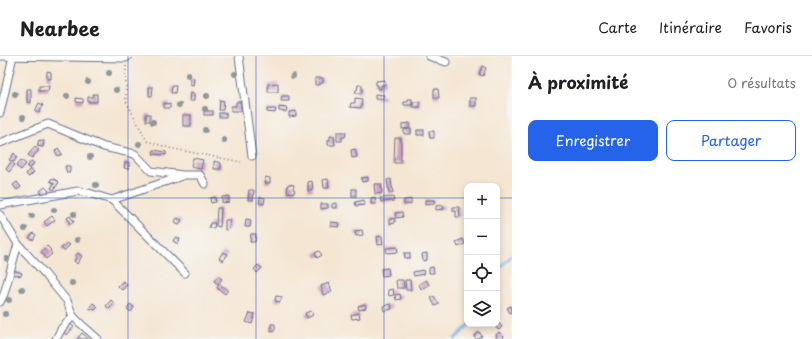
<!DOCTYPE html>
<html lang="fr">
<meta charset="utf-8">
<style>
:root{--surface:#fff;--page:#f2f2f2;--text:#202124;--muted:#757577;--line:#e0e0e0;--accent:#2563eb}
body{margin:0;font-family:"Playpen Sans",sans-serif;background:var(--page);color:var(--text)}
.controls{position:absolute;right:12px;bottom:12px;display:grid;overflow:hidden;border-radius:8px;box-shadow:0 2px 6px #0003}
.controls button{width:36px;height:36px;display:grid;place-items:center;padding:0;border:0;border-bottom:1px solid var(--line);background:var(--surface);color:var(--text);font:20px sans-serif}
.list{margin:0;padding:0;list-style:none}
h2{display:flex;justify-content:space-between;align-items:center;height:52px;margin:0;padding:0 16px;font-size:17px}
h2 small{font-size:13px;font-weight:400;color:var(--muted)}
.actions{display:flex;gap:8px;padding:12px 16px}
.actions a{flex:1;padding:9px 0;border:1px solid var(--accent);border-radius:8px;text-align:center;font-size:14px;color:var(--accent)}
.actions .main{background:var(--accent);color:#fff}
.icon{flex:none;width:22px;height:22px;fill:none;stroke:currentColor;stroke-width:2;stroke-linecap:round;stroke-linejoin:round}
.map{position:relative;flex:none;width:512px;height:283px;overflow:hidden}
header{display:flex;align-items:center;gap:24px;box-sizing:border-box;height:56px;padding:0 20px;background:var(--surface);border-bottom:1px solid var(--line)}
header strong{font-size:19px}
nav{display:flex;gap:22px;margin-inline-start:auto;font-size:14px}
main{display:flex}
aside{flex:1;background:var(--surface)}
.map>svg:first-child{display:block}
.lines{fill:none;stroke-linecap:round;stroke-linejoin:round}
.stream{stroke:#70b8e8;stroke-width:2.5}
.building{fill:#ca9dc3}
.street-casing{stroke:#676f87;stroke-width:9}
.path{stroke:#676f87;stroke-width:1.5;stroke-dasharray:1 3;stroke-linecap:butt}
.street{stroke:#fff;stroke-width:7}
.tree{fill:#8e9899}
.grid{fill:none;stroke:#1d4ed8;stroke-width:1;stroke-opacity:0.55}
</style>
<header>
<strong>Nearbee</strong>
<nav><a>Carte</a><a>Itinéraire</a><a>Favoris</a></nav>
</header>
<main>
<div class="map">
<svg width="512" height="283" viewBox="0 0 512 283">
<rect width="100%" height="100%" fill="#f6f6f2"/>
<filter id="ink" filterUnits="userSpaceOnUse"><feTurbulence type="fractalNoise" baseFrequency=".025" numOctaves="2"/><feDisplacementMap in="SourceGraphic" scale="8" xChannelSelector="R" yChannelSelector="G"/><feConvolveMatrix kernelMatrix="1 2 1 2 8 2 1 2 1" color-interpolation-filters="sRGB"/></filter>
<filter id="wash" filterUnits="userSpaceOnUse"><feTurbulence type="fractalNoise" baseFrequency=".012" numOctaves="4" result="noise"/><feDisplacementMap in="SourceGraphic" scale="16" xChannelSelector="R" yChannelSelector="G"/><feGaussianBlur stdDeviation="0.9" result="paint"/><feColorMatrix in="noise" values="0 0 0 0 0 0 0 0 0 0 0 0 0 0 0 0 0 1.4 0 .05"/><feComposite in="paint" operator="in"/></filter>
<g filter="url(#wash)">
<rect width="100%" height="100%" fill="#f5e6d3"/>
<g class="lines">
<g class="stream">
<path d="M497 215 512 199"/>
<path d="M455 283 470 268"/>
</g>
</g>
<g id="blocks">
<g class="building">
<path d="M482 10 486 12 483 20 479 18Z"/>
<path d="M47 15 51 16V23H47Z"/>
<path d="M190 22 194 23 193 30 190 29Z"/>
<path d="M315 22H323V27H319V29H315Z"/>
<path d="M385 24V29H381V33H378V29H376V25Z"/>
<path d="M278 27V36H268V28Z"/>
<path d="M358 29H362V37H355L356 34H357Z"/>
<path d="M39 30H49L48 35H39Z"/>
<path d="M172 30H176L175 37H171Z"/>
<path d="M149 31H153L152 40H149Z"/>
<path d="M27 33H31V47L27 46Z"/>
<path d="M434 33H438L439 42H434Z"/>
<path d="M190 37 194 38V45H189Z"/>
<path d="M93 38H97V46H88V41H93Z"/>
<path d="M375 38 384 39V43H375Z"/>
<path d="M282 40H289V45H281Z"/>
<path d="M76 42 83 43V47L76 46Z"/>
<path d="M355 42 362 43 361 52 350 51 351 47H355Z"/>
<rect x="470" y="42" width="6" height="8"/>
<path d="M408 43H412V49H404V46H408Z"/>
<path d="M220 44 224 45 223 54H219Z"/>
<path d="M236 46H241V55H231V50H236Z"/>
<rect x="413" y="46" width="7" height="5"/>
<path d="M39 47 43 49 39 57 35 55Z"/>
<path d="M164 47 170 48V52H164Z"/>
<path d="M279 51 287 52 286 56 279 55Z"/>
<path d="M267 53H276L275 57 267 56Z"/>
<rect x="204" y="55" width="9" height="4"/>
<path d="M296 55V60L289 61V56Z"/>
<rect x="219" y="57" width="7" height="4"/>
<rect x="146" y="58" width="4" height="7"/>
<rect x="183" y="59" width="8" height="11"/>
<path d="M410 67V72L402 73V68Z"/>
<path d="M411 73V78H404V74Z"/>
<rect x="417" y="74" width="7" height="5"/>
<path d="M429 75H434V82H430Z"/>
<path d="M337 76H346L345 81H342V85H337Z"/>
<path d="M330 80H334L335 89H328V84H330Z"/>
<path d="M395 82H401V107H394Z"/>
<path d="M39 84 44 85 43 91 37 90Z"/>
<path d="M35 91 39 94 32 102 28 99Z"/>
<path d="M58 92 62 98 58 100 55 95Z"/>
<path d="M355 93 357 101 352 102 351 94Z"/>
<path d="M154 94 166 96V99L162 98V99L153 98Z"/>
<path d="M14 97 17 101 14 106 9 104Z"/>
<path d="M193 102 203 104 201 113 191 111Z"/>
<path d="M21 104 26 108 21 114 16 110Z"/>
<path d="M31 105 34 107 30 113 27 111Z"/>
<path d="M214 105 221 107V113H214Z"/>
<path d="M11 106 15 109 9 116 6 113Z"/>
<path d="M125 106 130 107 129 113 124 112Z"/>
<path d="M65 110H70V116L67 117Z"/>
<path d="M30 113 34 116 29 121 26 118Z"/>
<path d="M265 121 270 122V127H265Z"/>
<path d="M368 121V125L362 126 361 122Z"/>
<path d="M52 122 59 126 54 134 51 132 54 127 50 125Z"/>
<path d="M328 123 329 132H324L323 124Z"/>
<path d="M391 123 393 137H389L387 124Z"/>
<path d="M312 125 313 134 308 135V126Z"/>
<path d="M17 126 21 131 17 134 13 129Z"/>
<path d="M288 128 294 129 293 133 295 134 294 137 287 136Z"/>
<path d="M374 128H381L382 137 375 138Z"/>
<path d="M45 131 49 135 44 139 40 135Z"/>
<rect x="352" y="133" width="4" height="7"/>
<path d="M249 134H254L253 144H248Z"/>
<path d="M229 140V146L222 147V141Z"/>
<path d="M215 141 216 146 211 147 210 142Z"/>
<path d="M260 141 265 142 264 148 259 147Z"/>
<path d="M375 141 376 148H371V142Z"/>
<path d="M393 141 394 145 381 146 380 142Z"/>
<path d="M411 143V148L404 149V144Z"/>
<path d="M364 144 365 149 356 150 355 146Z"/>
<path d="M425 144H434V148L425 149Z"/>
<path d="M337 147V152H332V148Z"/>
<path d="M321 148H328V152L321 153Z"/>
<path d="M443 149 444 153 436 154V150Z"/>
<path d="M453 151H459L460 161H456V155H453Z"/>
<path d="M217 152H221L220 171 216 170Z"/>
<path d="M402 156 403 161 396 162 395 157Z"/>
<path d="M52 160 55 164 47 170 44 166Z"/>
<path d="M70 160 74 166 70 168 67 162Z"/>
<path d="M177 162 182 164 179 169 174 167Z"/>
<path d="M395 162V167L390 168V163Z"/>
<path d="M246 163 251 164 250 171H245Z"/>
<path d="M225 164H230L229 173 225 174Z"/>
<path d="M331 166 340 167 339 171 331 170Z"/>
<path d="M210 167H215L214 172H209Z"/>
<path d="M362 174 363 179 356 180 355 175Z"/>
<path d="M33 177 36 179 33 184 29 182Z"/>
<path d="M251 178H256L255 186H250Z"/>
<path d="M382 180 383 188 378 189 377 181Z"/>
<path d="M176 181 180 183 178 188 173 185Z"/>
<path d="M463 183 465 188 458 191 456 186Z"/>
<path d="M67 187 70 189 64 195 61 192Z"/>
<path d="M47 190 51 194 50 195 52 198 46 203 44 200H45L41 196Z"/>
<path d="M397 191 398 196 387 197 386 192Z"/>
<path d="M319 195 322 199 317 202 315 197Z"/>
<path d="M223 196 228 198 223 205 219 202Z"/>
<path d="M78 197 82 200 77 208 74 205 77 201 75 200Z"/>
<path d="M404 197H410V202H405Z"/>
<path d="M427 197V204L423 205 422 198Z"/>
<path d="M258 209 262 212 257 217 254 213Z"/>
<path d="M433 211 434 217H429V212Z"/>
<path d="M388 212 389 219 382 220 381 213Z"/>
<path d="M13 214 22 217 21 220 12 218Z"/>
<path d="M423 214 424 218 414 220 413 216Z"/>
<path d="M218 220 222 223 218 228 214 225Z"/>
<path d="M396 224H403L404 232H397Z"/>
<path d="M405 224H410L411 234H406Z"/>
<path d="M426 224 429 229 421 233 419 228Z"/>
<path d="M123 225 127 229 122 234 118 230Z"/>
<path d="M329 227 332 236 323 239 321 230Z"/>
<path d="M219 228 228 234 225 238 217 232Z"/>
<path d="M393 233 394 239 389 240 388 234Z"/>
<path d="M400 238 401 243 396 244 395 239Z"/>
<path d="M276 240 282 241 280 246 275 245Z"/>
<path d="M434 240 439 248 435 250 431 242Z"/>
<path d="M111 244 114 247 109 253 106 250Z"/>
<path d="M93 247 98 251 95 254 89 252Z"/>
<path d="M130 248 134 251 131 256 127 253Z"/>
<path d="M365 248 366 252 359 254 358 250Z"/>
<path d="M391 248 392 253 384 255 383 250Z"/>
<path d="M511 250 512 252V256L510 257 507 252Z"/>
<path d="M311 255 313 259 307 262 305 257Z"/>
<path d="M250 257 255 258 252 268 246 266Z"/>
<path d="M359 257 360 262 352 263 351 259Z"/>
<path d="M69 267 74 271 67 279 62 275Z"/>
<path d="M499 267 502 271 499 274 495 271Z"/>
<path d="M271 268H275V274L271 275Z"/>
<path d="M479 276 482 280 478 283H476L474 281Z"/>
<path d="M499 276 504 281 502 283H495L497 281 496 279Z"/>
<path d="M82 277 89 283H77Z"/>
</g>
</g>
</g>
<g filter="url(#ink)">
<use href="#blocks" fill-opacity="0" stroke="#676f87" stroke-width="1"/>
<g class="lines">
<defs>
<g id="street">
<path d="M0 0 126 2 128 0"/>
<path d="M239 0 252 100"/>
<path d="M429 0 446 6"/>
<path d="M0 57 13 0"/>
<path d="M0 87 48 68 104 91 135 98 151 115 183 119H200L205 128"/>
<path d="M112 144 182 120"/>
<path d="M0 149 78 135 92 138 112 144 185 217"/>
<path d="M0 159 18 188 44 217 67 245 73 260 81 268 98 283"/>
<path d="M0 246 4 238 12 209 18 188"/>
<path d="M56 283 62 272 73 260"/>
</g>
</defs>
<use href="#street" class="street-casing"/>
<path class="path" d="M126 10V45L147 85 169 92 241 106"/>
<use href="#street" class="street"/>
</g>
<g class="tree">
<circle cx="109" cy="17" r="3"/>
<circle cx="235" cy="18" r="3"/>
<circle cx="188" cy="19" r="3"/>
<circle cx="293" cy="20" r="3"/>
<circle cx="88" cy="26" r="3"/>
<circle cx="116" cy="34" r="3"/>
<circle cx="15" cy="38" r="3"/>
<circle cx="67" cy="40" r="3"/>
<circle cx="207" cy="40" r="3"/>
<circle cx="179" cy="49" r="3"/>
<circle cx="205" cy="53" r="3"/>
<circle cx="23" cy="61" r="3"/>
<circle cx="153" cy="66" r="3"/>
<circle cx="205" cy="74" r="3"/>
<circle cx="224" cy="84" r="3"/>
<circle cx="139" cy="88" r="3"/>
<circle cx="90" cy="101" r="3"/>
<circle cx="96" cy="129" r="3"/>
<circle cx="54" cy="154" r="3"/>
<circle cx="74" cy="158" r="3"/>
<circle cx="32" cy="160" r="3"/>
<circle cx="25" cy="173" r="3"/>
<circle cx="77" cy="184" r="3"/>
<circle cx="7" cy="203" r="3"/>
<circle cx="72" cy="227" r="3"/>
<circle cx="22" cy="233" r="3"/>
<circle cx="9" cy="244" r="3"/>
<circle cx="5" cy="258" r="3"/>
</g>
</g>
<path class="grid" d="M128 0V283M256 0V283M384 0V283M0 142H467M497 142H512"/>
</svg>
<div class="controls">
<button>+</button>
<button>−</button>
<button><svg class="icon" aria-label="locate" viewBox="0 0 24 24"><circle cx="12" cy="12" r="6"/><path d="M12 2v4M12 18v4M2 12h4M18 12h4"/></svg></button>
<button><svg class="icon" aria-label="layers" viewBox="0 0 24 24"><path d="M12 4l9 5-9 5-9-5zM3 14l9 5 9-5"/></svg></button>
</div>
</div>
<aside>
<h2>À proximité<small>0 résultats</small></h2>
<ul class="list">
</ul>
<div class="actions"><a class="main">Enregistrer</a><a>Partager</a></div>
</aside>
</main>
